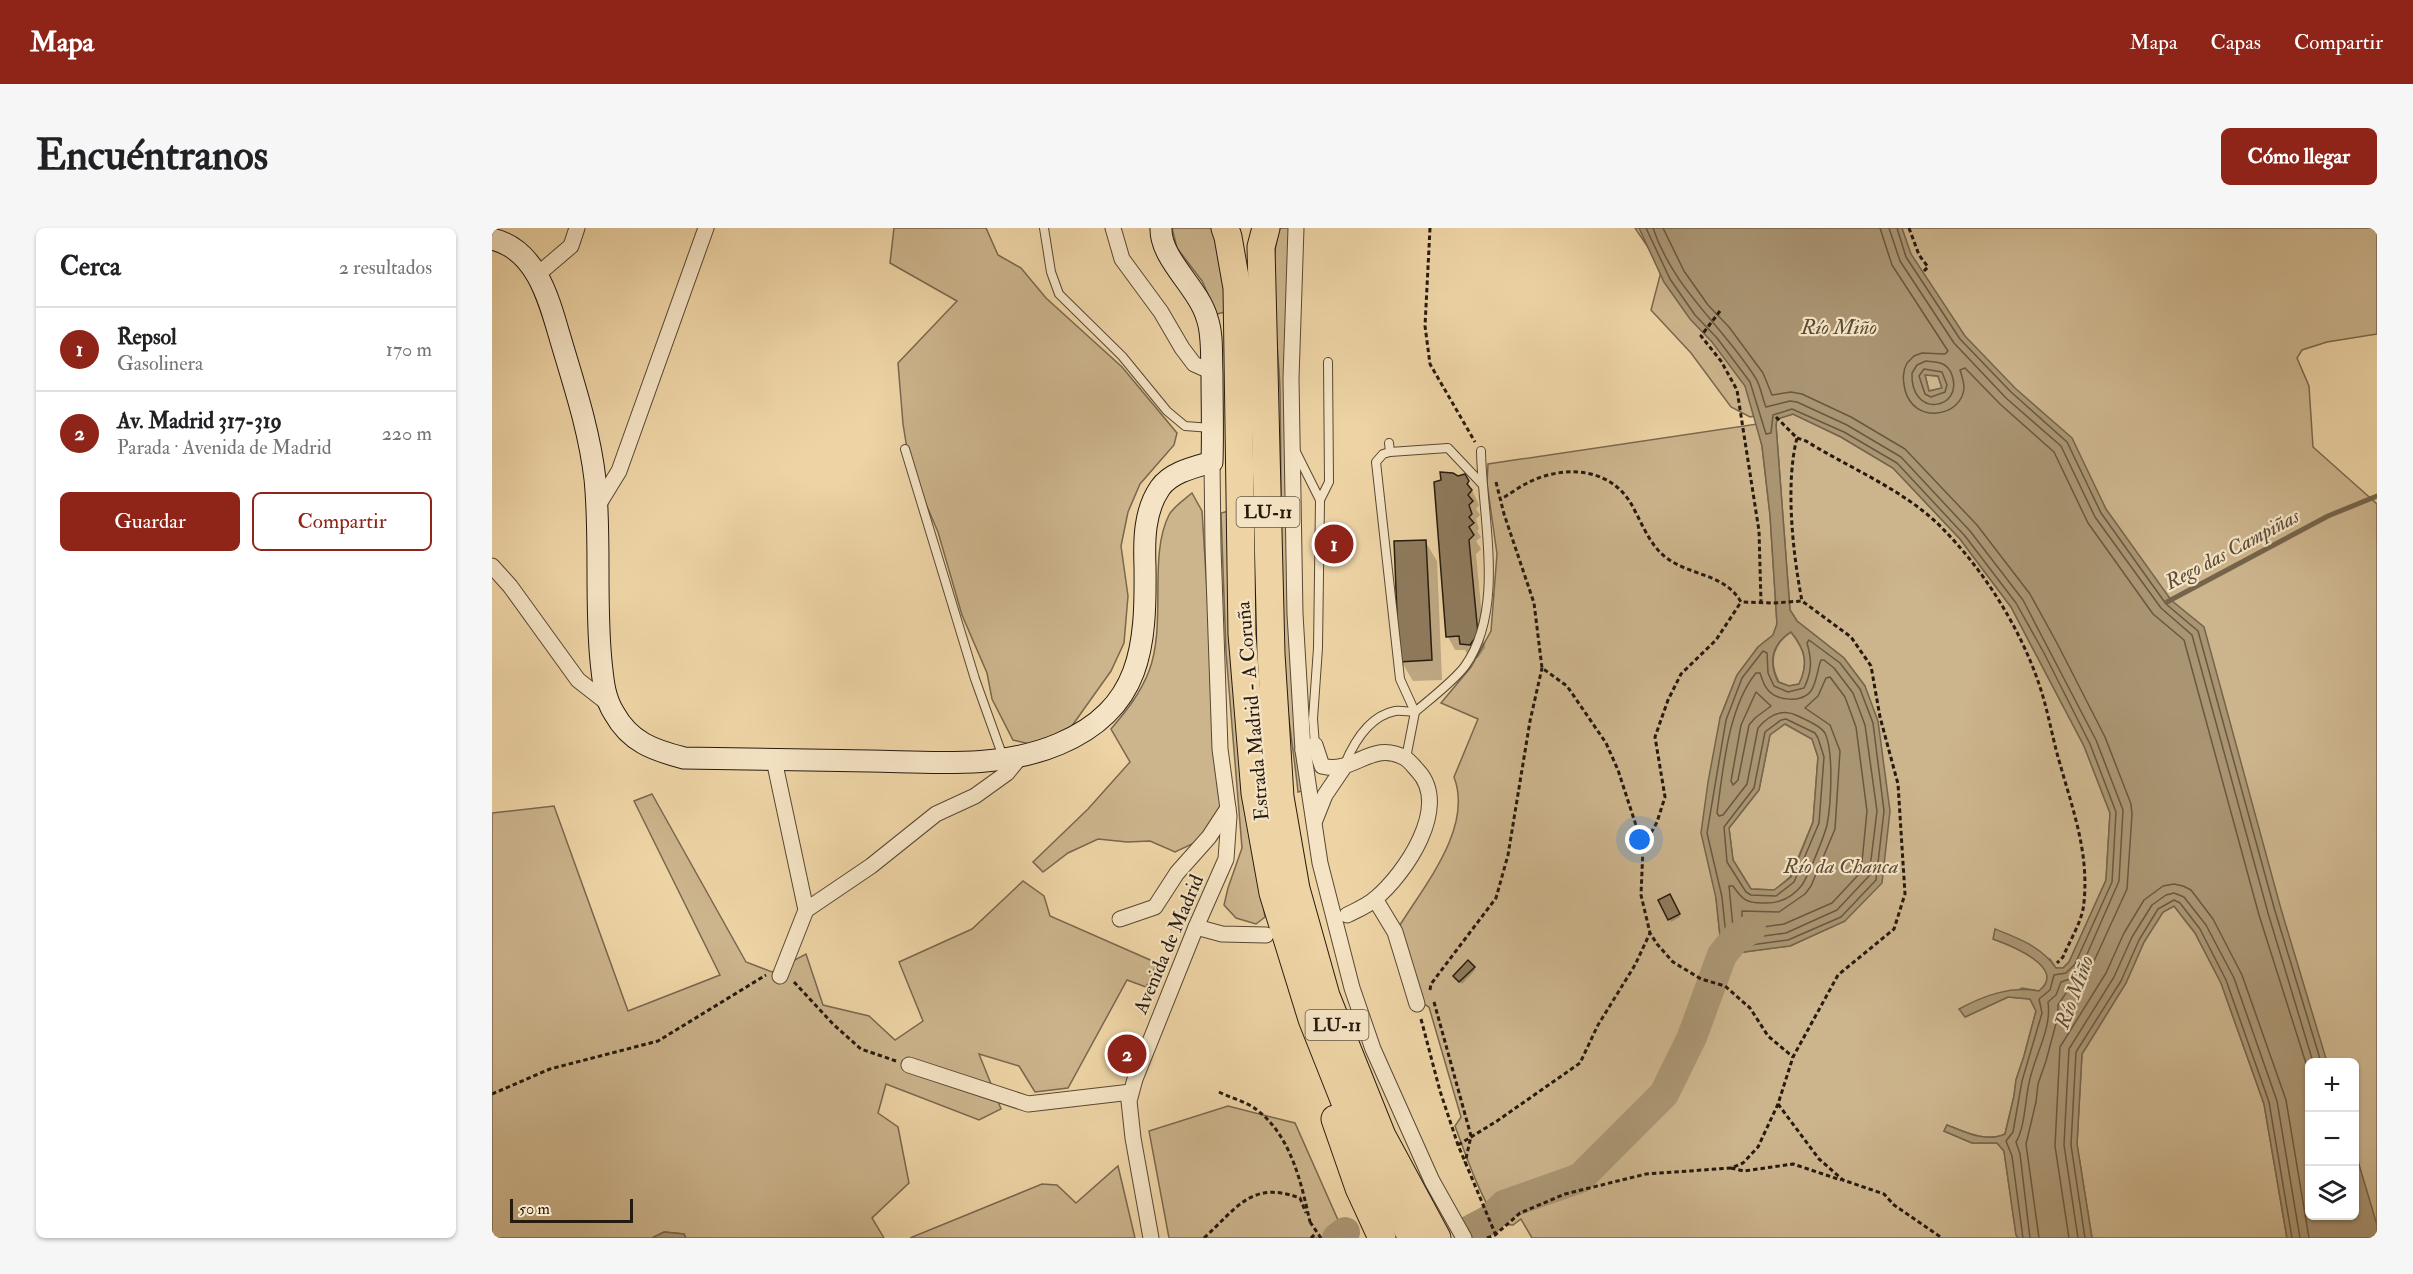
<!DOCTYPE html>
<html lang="es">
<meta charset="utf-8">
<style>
:root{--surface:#fff;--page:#f6f6f6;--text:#202124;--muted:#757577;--line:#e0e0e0;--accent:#8f2418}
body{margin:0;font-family:"IM FELL Double Pica",serif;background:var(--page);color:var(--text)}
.controls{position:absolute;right:18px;bottom:18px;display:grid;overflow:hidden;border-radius:9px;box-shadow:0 2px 4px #0004}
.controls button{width:54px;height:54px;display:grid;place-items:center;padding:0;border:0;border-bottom:2px solid var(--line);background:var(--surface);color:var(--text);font:30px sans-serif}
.scale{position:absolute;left:18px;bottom:15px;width:123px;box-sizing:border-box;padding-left:6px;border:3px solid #261a0f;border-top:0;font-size:16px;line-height:21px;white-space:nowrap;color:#261a0f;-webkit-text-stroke:4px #f4e3c4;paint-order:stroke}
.you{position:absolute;left:1148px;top:612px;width:21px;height:21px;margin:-15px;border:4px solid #fff;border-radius:50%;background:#1a73e8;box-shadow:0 0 0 9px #1a73e833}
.badge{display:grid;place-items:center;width:39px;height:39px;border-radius:50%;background:var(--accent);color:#fff;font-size:20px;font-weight:700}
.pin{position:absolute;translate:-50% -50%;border:3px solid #fff;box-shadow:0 2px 6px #0006}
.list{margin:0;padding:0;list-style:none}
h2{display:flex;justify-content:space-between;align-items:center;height:78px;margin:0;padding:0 24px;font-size:26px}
h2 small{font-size:20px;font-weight:400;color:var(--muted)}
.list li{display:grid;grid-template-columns:39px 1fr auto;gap:18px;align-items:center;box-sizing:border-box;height:84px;padding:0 24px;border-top:2px solid var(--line)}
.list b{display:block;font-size:22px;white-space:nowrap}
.list p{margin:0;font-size:20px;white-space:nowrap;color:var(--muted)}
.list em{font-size:20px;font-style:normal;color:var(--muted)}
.actions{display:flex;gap:12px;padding:18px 24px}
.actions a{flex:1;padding:14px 0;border:2px solid var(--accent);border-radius:9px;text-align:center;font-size:21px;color:var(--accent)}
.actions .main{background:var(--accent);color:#fff}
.icon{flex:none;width:33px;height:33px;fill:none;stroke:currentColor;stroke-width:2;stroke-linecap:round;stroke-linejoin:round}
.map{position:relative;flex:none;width:1885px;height:1010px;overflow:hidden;border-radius:9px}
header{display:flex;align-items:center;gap:36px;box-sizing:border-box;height:84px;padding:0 30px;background:var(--accent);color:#fff}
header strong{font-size:28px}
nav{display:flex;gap:33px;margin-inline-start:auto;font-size:21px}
.intro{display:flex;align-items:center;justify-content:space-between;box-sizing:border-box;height:144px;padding:0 36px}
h1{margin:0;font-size:42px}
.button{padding:15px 27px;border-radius:9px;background:var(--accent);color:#fff;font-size:21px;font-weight:700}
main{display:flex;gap:36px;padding:0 36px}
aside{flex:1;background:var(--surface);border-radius:9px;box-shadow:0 2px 4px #0004}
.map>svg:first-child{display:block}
.green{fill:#ccb48c;stroke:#79674e;stroke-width:1.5}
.water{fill:#aa9572;stroke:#75644a;stroke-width:1.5;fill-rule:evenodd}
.shadow{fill:#0003}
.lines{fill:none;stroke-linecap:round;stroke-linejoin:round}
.shore{stroke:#685840;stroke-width:1.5}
.stream{stroke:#75644a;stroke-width:5}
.river{stroke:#aa9572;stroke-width:30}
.building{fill:#8e7b5d;stroke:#261a0f;stroke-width:1.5}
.lane-casing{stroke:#584834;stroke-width:10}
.street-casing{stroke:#584834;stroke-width:17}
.secondary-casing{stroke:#261a0f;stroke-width:23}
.highway-casing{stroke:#261a0f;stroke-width:29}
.path{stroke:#261a0f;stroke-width:3;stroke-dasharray:4.5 3;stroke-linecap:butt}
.lane{stroke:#f4e3c4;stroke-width:8}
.street{stroke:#f4e3c4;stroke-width:15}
.secondary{stroke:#f4e3c4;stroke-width:21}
.highway{stroke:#eed4a5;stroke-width:27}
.labels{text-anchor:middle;stroke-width:4.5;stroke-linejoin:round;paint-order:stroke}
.shield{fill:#f4e3c4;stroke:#645645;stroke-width:1.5}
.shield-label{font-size:18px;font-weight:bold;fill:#261a0f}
.street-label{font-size:20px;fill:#261a0f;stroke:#f4e3c4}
.water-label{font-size:21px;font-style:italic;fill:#5b4b37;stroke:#f4e3c4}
</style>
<header>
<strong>Mapa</strong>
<nav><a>Mapa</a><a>Capas</a><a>Compartir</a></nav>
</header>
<div class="intro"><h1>Encuéntranos</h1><a class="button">Cómo llegar</a></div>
<main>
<aside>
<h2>Cerca<small>2 resultados</small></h2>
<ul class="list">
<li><span class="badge">1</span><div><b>Repsol</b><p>Gasolinera</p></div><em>170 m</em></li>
<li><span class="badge">2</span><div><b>Av. Madrid 317-319</b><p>Parada · Avenida de Madrid</p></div><em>220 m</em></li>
</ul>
<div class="actions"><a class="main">Guardar</a><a>Compartir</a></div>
</aside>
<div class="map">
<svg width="1885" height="1010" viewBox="0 0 1885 1010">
<rect width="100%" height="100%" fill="#eed4a5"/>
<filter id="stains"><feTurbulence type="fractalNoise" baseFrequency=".00333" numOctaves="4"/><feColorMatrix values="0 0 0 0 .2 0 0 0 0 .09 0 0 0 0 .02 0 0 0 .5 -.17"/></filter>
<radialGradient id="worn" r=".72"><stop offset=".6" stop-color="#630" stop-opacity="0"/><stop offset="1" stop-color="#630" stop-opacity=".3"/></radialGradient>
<g class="green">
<path d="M402 0H494L506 27 529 40 554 70 630 139 685 205 682 217 648 256 636 284 629 318 636 368 632 415 619 443 577 502 538 516 521 512 500 471 495 445 470 387 446 304 418 239 411 196 406 135 465 73 398 35Z"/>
<path d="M680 0H721L730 20 733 84 725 86 710 53 685 20Z"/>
<path d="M788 0H798L810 563 806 564C803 534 798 504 795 474 787 371 790 267 788 163 787 119 774 39 788 0Z"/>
<path d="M1143 0H1195L1277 185 1258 189 1239 179 1199 125 1159 82 1170 40Z"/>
<path d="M1390 0H1885V106L1835 114 1810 122 1805 130 1817 158 1821 219 1885 276V1002L1863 943 1862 834H1828Z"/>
<path d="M1433 147 1446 148 1450 160 1437 163Z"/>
<path d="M1301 186 1349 209 1401 240 1468 311 1519 379 1592 518 1618 585 1614 652 1577 734 1571 740H1564L1558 731 1501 711C1518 717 1576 739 1547 763L1530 760 1473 789 1516 769 1538 771 1544 783 1532 828 1524 852 1522 868 1513 906C1494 915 1473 904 1455 897L1452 903 1480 915H1505L1512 923 1524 1006 1526 1010H1040L1029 991 1021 997 1006 996C987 965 975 931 963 898L969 889 937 779 930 775 908 697C934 655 981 599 962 549L986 491 949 475 979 439 999 403 1005 326 995 255 996 236 1265 196 1270 218 1278 287 1285 396 1281 407 1266 419 1245 447 1228 490 1224 670 1230 727 1298 718 1353 693 1373 458 1352 430 1305 393 1298 382 1284 197 1285 191Z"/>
<path d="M700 265 710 283 730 602 683 624 658 613 635 614 606 611 576 625 551 644 541 634 596 581 638 534 619 501C635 482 648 466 657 443 675 396 656 328 677 287 681 279 693 271 700 265Z"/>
<path d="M737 283 758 599 773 689 764 696 744 690 732 677 736 660 750 620 734 424 729 285Z"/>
<path d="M1299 404C1313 422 1317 435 1307 456L1297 458 1287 454C1276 433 1280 417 1299 404Z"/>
<path d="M1293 496 1320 511 1326 529 1321 594 1298 649 1283 662 1259 661 1241 632 1237 600 1267 562 1278 506Z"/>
<path d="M160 566 254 734 280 744 314 726 331 777 377 788 403 812 431 793 407 734 480 701 531 653 552 668 558 688 665 735 654 759 635 752 576 860 543 864 527 838 487 826 509 881 487 892 394 856 386 885 406 899 417 955 380 990 392 1010H194L192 1006 172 1004 160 1010H0V585L62 578 136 783 228 747 142 573Z"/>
<path d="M1682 678 1703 705 1729 755 1772 876 1795 1010H1600L1585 916 1590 826 1634 755 1652 714 1671 684Z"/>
<path d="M736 878 803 895 854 1010H677L657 903Z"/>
<path d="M626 938 643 1010H418L550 956 565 957 584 975Z"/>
</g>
<g class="water">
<path d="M1147 0H1410L1419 26 1473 108 1523 160 1580 210 1614 281 1679 372 1712 399 1789 681 1835 834H1818V988H1862L1863 923 1885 997V1010H1795L1772 876 1729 755 1703 705 1682 678 1671 684 1652 714 1634 755 1590 826 1585 916 1600 1010H1526L1524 1007 1512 923 1505 915H1480L1452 903 1455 897C1473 904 1494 915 1513 906L1522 868 1524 852 1532 828 1544 783 1538 771 1516 769 1473 789 1467 781C1493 767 1518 758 1547 763 1576 740 1518 717 1501 711L1503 701C1526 710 1550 719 1564 740H1571L1577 734 1614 652 1618 585 1592 518 1519 379 1468 311 1401 240 1349 209 1301 186 1285 191 1284 197 1298 382 1305 393 1352 430 1373 458 1386 493 1398 583 1390 655 1353 693 1298 718 1230 727 1224 670 1209 605 1216 554 1228 490 1245 447 1266 419 1281 407 1285 396 1278 287 1270 218 1253 158 1220 114 1198 91 1172 54ZM1433 147 1446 148 1450 160 1437 163ZM1299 404C1313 421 1317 435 1307 456L1297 458 1286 454C1276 434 1280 416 1299 404ZM1293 496 1320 511 1326 529 1321 594 1299 649 1282 662 1259 661 1241 632 1237 600 1267 562 1278 507Z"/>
<path d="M172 1004 192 1006 194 1010H160Z"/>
</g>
<g class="shadow">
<path d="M950 254H976L987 277 984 281 988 287 984 291 987 301 985 303 989 309 984 313 989 321 984 326 993 420 986 430 977 429 973 422H963L956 409Z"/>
<path d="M933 313 945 333 950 452 921 453 909 433Z"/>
<path d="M1177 668 1188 689 1179 694 1168 672Z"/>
<path d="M982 740 983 742 970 756 964 751Z"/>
</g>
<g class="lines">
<g class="shore">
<path d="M1154 0 1178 51 1203 87 1225 110 1258 154 1274 206 1279 205 1281 187 1300 181 1352 204 1405 235 1473 308 1524 375 1552 425 1598 516 1624 584 1620 654 1583 736 1574 745 1562 747 1558 762 1547 771 1550 785 1530 853 1521 904 1514 913 1520 928 1531 1010"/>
<path d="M1161 0C1182 62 1230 97 1263 149 1269 158 1270 170 1274 179L1298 173 1305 174 1355 197 1409 229 1478 303 1531 372 1604 512 1631 582 1627 653 1589 740 1580 750 1569 754 1564 767 1556 774C1560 802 1542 828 1537 855 1533 873 1533 899 1524 914L1528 926 1538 1010"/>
<path d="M1171 0 1192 43 1216 77 1237 99 1271 145 1280 167 1299 164 1310 166 1359 189 1413 221 1485 297 1538 366 1566 417 1613 509 1639 576 1640 586 1635 661 1597 744 1585 757 1576 762 1566 777V788L1554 833 1546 856 1544 874 1534 916 1547 1010"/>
<path d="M1388 0 1400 37 1456 123 1453 126 1430 125 1422 128 1415 135C1410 144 1411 152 1413 162 1422 197 1470 189 1472 160 1472 154 1470 148 1468 142L1473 140 1508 176 1562 224 1596 295 1661 386 1692 412 1767 687 1818 848"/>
<path d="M1397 0 1408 33 1462 115 1514 170 1569 218 1603 289 1669 380 1700 407 1776 685 1821 834"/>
<path d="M1405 0 1414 29 1468 111 1519 164 1575 214 1609 285 1674 376 1706 403 1783 683 1829 834"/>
<path d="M1434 133C1446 134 1455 134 1460 147 1472 182 1418 191 1420 145L1425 137Z"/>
<path d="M1432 141 1450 144 1455 157 1453 164 1439 169 1433 166 1427 148Z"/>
<path d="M1317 412 1348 435 1368 461 1381 495 1392 583 1384 652 1349 689 1296 712 1237 720 1235 718 1230 669 1215 605 1234 492 1250 450 1271 423 1275 425 1276 445 1282 458 1296 464 1312 460C1320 444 1320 432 1315 415Z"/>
<path d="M1329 432H1332L1342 440 1361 465 1373 497 1385 583 1377 648 1345 682 1294 705 1244 712 1242 710 1237 658H1241C1250 671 1254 675 1270 675 1286 676 1300 670 1310 657 1317 646 1332 609 1335 597 1339 576 1342 524 1333 505 1328 497 1314 492 1306 488 1291 480 1277 487 1266 500L1255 556 1231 587 1227 588 1225 585C1231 542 1236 479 1264 445H1268C1270 451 1272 458 1276 462 1285 473 1310 475 1319 463 1325 454 1325 442 1329 432Z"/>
<path d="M1338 449 1353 469 1364 499 1375 583 1369 644 1340 675 1292 696 1252 702 1250 700V683L1287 684 1313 666 1319 658 1343 601 1348 523 1338 497 1313 480 1326 468 1334 450Z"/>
<path d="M1264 464 1279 478 1263 490 1257 497 1246 552 1241 557 1239 553 1249 497Z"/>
<path d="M1294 491 1323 505 1326 510 1332 529 1327 595 1302 654 1284 668 1259 667 1254 664 1235 634 1232 599 1262 560 1273 504 1289 492Z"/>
<path d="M1577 1010 1563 918 1568 819 1614 745 1632 705 1652 672 1671 658 1682 656 1691 658 1699 662 1721 691 1750 747 1794 872 1817 1010"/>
<path d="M1586 1010 1572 917 1577 821 1622 749 1640 709 1660 677 1674 667 1682 665 1692 669 1714 697 1742 750 1785 873 1808 1010"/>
<path d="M1593 1010 1579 917 1584 824 1629 753 1647 712 1666 681 1682 672 1688 675 1708 701 1734 752 1777 874 1800 1010"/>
</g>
<path class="stream" d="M1675 374 1836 288 1885 268"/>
<g class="river">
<path d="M978 1002 997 992 1012 977 1088 950 1172 866 1200 809 1230 727 1243 711 1259 701"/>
<path d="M845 1010 853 1004"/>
</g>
</g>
<g class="building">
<path d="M948 244 961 245 966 248 973 246 977 253 975 256 980 262 976 267 981 273 977 277 980 286 977 289 982 295 977 299 982 307 977 312 986 406 978 417 968 416 967 408 954 409 942 254 949 252Z"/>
<path d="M934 312 940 432 907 434 902 313Z"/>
<path d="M1178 666 1188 686 1176 692 1166 672Z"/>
<path d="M976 732 983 739 967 754 961 748Z"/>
</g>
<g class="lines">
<defs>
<g id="lane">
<path d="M552 0 559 44 567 66 630 128 675 183 693 198 719 200"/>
<path d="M897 215 898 224"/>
<path d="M413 221 483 451 511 529"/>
<path d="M803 222 828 272 826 420 821 491 823 517"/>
<path d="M828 272 837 254 836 134"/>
<path d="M914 530 923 484 908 451 884 234 891 226 898 224 956 220 990 256"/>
<path d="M852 538C861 516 877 488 903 483 909 482 917 484 923 484 937 472 963 452 973 438 1014 380 990 289 989 223"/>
</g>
<g id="street">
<path d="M621 0 630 31 669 84 690 120 702 136 720 144"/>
<path d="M804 0 799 151 803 386 811 522 828 635 860 760 881 821 940 953 972 1010"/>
<path d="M45 47 79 18 85 0"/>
<path d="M105 279 127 243 214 0"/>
<path d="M0 338 18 358 86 452 118 477"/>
<path d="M811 522 823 517 830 538C862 547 880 511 913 530 918 533 922 539 926 543 959 579 913 646 883 671 875 678 865 682 855 687"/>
<path d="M282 532 314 682"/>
<path d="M823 592 833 567 852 539"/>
<path d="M883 671 903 704 925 776"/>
<path d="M628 691 663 679 685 645 717 609 736 580"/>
<path d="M704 699 730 706 774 707"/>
<path d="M288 748 314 682 379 638 444 586 483 568 515 545 529 528"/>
<path d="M417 837 536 876 639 864"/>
<path d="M659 1010 641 910 637 873 643 851 704 699 734 631 737 588 728 521 721 319 720 234"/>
</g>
<path id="secondary" d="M0 11C43 21 56 68 67 106 81 154 97 200 103 251 109 311 103 373 109 433 111 452 112 469 122 485 138 514 161 522 192 530 254 531 316 532 378 533 440 534 509 541 567 516 650 481 654 418 653 339 652 313 652 283 668 260 679 244 703 239 720 234 721 204 720 175 720 145 719 127 721 107 715 90 706 59 668 31 669 0"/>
<g id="highway">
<path d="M733 0 736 9 745 60 750 406 763 565 781 665 820 791 864 902 920 1010"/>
<path d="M774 0 769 19 779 426 788 569 804 661 834 768 890 908 945 1010"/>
<path d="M843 891 867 960 890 1010"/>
</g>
</defs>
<use href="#lane" class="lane-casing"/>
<use href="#street" class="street-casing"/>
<use href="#secondary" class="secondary-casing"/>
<use href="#highway" class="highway-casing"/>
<g class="path">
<path d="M938 0 933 98 938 136 983 214"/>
<path d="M1417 0 1427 27 1436 39 1431 44"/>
<path d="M1228 83 1209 108 1229 133 1245 162 1267 303 1269 375"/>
<path d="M1284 189 1305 210C1293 256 1301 327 1310 373"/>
<path d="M1305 210 1314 213C1359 241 1415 263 1452 302 1493 344 1528 400 1547 456 1556 482 1560 509 1568 536 1581 582 1597 625 1592 674 1591 692 1578 712 1571 729L1565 735"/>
<path d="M1004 254 1012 286 1042 375 1050 440 1075 458 1114 515 1126 542 1151 619 1149 667 1158 705 1165 716 1181 734 1209 751 1233 758 1258 780 1276 808 1301 829"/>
<path d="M1152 618 1165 594 1173 569 1163 509 1176 472 1189 446 1224 412 1249 374"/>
<path d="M302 754 341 796 369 821 404 833"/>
<path d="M938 762 939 756 1004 670 1016 627 1038 493 1050 440"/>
<path d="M942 774 979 908 973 935"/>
<path d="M929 791 948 863 966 917 1005 1010"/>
<path d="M727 864C739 870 755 874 765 882 799 908 809 954 818 994"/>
<path d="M0 866 58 841 166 813 274 747"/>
<path d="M1286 876 1327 931 1351 952 1392 966 1402 977 1450 1010"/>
<path d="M966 917 1005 893 1088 835 1106 797 1143 737 1158 705"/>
<path d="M1239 940 1252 943 1301 936 1349 952"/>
<path d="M818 994 829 1010"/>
<path d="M712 1010C745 980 759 952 808 970L814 985"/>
<path d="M819 1010 824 1005"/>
<path d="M995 1010 1003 1007 1028 985 1073 966 1154 946 1239 940 1251 935 1266 919 1286 876 1301 829 1346 747 1402 701 1413 666 1406 556 1388 489 1379 438 1359 409 1310 373 1281 375 1249 374C1233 346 1200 348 1176 331 1157 318 1149 292 1138 274 1117 241 1077 238 1044 251 1031 256 1019 265 1008 272"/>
</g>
<use href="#lane" class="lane"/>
<use href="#street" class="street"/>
<use href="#secondary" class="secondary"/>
<use href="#highway" class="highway"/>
</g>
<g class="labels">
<g class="shield">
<rect x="744.5" y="269" width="63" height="30" rx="4.5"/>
<rect x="813.5" y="782" width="63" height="30" rx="4.5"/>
</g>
<g class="shield-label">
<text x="776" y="290">LU-11</text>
<text x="845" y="803">LU-11</text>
</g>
<g class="street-label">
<text transform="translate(760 483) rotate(-95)" y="7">Estrada Madrid - A Coruña</text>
<text transform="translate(676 716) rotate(-67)" y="7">Avenida de Madrid</text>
</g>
<g class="water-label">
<text x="1347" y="106">Río Miño</text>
<text transform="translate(1740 321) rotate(-28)" y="7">Rego das Campiñas</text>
<text x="1349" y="645">Río da Chanca</text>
<text transform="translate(1582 764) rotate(-70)" y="7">Río Miño</text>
</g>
</g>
<rect width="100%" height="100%" filter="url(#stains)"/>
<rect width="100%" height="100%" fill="url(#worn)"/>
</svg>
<div class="controls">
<button>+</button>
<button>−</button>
<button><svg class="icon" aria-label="layers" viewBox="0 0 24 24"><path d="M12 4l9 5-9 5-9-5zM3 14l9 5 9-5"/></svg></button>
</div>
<div class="scale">50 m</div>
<div class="you"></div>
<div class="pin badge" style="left:842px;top:316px">1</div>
<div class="pin badge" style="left:635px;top:826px">2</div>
</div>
</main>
